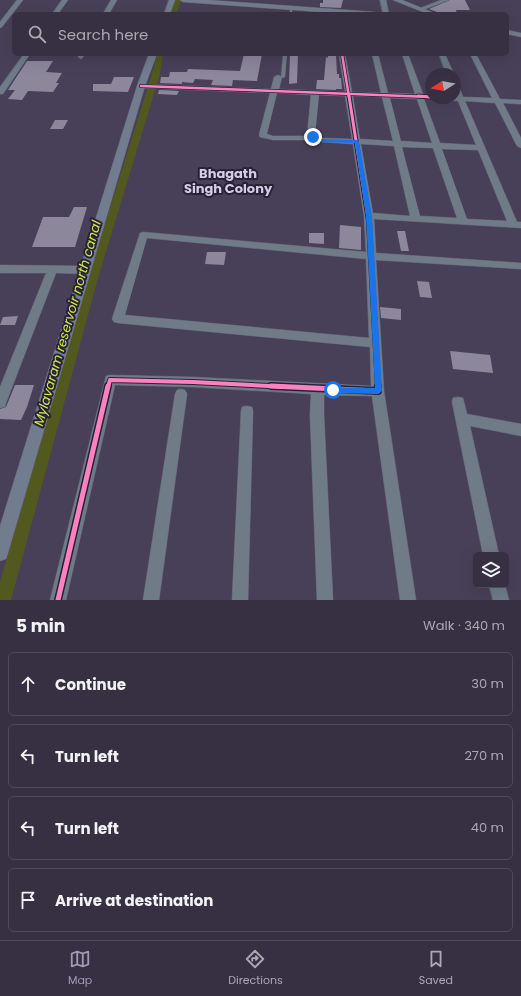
<!DOCTYPE html>
<meta charset="utf-8">
<style>
:root{--surface:#363042;--page:#3d3849;--text:#f1f3f6;--muted:#aaa9b2;--line:#504b5b;--accent:#a39bb6}
body{margin:0;font-family:Poppins,sans-serif;background:var(--page);color:var(--text)}
.controls{position:absolute;right:12px;bottom:12px;display:grid;overflow:hidden;border-radius:6px;box-shadow:0 4px 16px #0002}
.controls button{width:36px;height:36px;display:grid;place-items:center;padding:0;border:0;border-bottom:1px solid var(--line);background:var(--surface);color:var(--text);font:20px sans-serif}
.compass{position:absolute;left:425px;top:68px;width:36px;height:36px;border-radius:50%;background:var(--surface);box-shadow:0 4px 16px #0002;rotate:259deg}
.stop{position:absolute;width:12px;height:12px;margin:-9px;border:3px solid #1a73e8;border-radius:50%;background:#fff}
.stop.end{background:#1a73e8;border-color:#fff;box-shadow:0 1px 4px #0008}
.list{margin:0;padding:0;list-style:none}
h2{display:flex;justify-content:space-between;align-items:center;height:52px;margin:0;padding:0 16px;font-size:17px}
h2 small{font-size:13px;font-weight:400;color:var(--muted)}
.list li{display:grid;grid-template-columns:26px 1fr auto;gap:12px;align-items:center;box-sizing:border-box;height:64px;margin:0 8px 8px;padding:0 8px;border:1px solid var(--line);border-radius:6px}
.list b{display:block;font-size:15px;white-space:nowrap}
.list em{font-size:13px;font-style:normal;color:var(--muted)}
.icon{flex:none;width:22px;height:22px;fill:none;stroke:currentColor;stroke-width:2;stroke-linecap:round;stroke-linejoin:round}
.map{position:relative;flex:none;width:521px;height:600px;overflow:hidden}
.search{position:absolute;background:var(--surface);box-shadow:0 4px 16px #0002;left:12px;right:12px;top:12px;height:44px;display:flex;align-items:center;gap:10px;box-sizing:border-box;padding:0 14px;border-radius:6px;color:var(--muted);font-size:15px}
.sheet{height:340px;background:var(--surface)}
nav{display:flex;justify-content:space-around;align-items:center;box-sizing:border-box;height:56px;border-top:1px solid var(--line);background:var(--surface);font-size:11px;color:var(--muted)}
nav a{display:grid;justify-items:center;gap:2px}
nav .on{color:var(--accent)}
.map>svg:first-child{display:block}
.lines{fill:none;stroke-linecap:round;stroke-linejoin:round}
.canal{fill:#51591e;fill-rule:evenodd}
.building{fill:#8d879c}
.service-casing{stroke:#655e73;stroke-width:0.5}
.minor-casing{stroke:#655e73;stroke-width:1}
.secondary-casing{stroke:#655e73;stroke-width:1}
.primary-casing{stroke:#655e73;stroke-width:1}
.service{fill:#6f7c88;fill-rule:evenodd}
.minor{fill:#6f7c88;fill-rule:evenodd}
.secondary{fill:#717d8e;fill-rule:evenodd}
.primary{fill:#747c8c;fill-rule:evenodd}
.cycleway-far3-casing{stroke:#282236;stroke-width:4}
.cycleway-far2-casing{stroke:#282236;stroke-width:5}
.cycleway-far1-casing{stroke:#282236;stroke-width:6}
.cycleway-casing{stroke:#282236;stroke-width:8}
.cycleway-far3{stroke:#ff80c0;stroke-width:2.5}
.cycleway-far2{stroke:#ff80c0;stroke-width:3}
.cycleway-far1{stroke:#ff80c0;stroke-width:4}
.cycleway{stroke:#ff80c0;stroke-width:5}
.route{fill:#1a73e8}
.labels{text-anchor:middle;stroke-width:4;stroke-linejoin:round;paint-order:stroke}
.neighbourhood-label{font-size:13px;font-weight:bold;fill:#d4cce8;stroke:#282236}
.water-label{font-size:13px;font-style:italic;fill:#d2ea48;stroke:#282236}
</style>
<div class="map">
<svg width="521" height="600" viewBox="0 0 521 600">
<rect width="100%" height="100%" fill="#484058"/>
<g class="lines">
<g class="canal">
<path d="M175 0H181L176 14H170Z"/>
<path d="M157 54H163L160 74 98 278 11 600H0V582L88 278 152 74Z"/>
</g>
</g>
<g class="building">
<path d="M323 0H343L341 8 320 7V3H323Z"/>
<path d="M450 0H465L470 10H456L457 14H442L429 9Z"/>
<path d="M244 54H262L257 81 233 80 232 86 211 85 213 80 195 79 193 83 182 82V84L160 83 161 77H169L170 72H187L188 69 240 71Z"/>
<path d="M290 54H298L297 83 289 84Z"/>
<path d="M328 54H336L337 74H339V78H341L342 89H336V90L316 89 317 80H324L326 57 328 58Z"/>
<path d="M27 61H53L46 72 62 73 56 83H59L53 92 28 91 22 100 8 99 15 90H8Z"/>
<path d="M114 77H134L128 92 93 91V84H111Z"/>
<path d="M159 90 179 91 177 95 158 94Z"/>
<path d="M55 120H68L63 129H50Z"/>
<path d="M74 207H87L75 247H32L43 217H69Z"/>
<path d="M340 225 361 227V250L339 248Z"/>
<path d="M397 231H405L409 251H401Z"/>
<path d="M309 233H324V244L309 243Z"/>
<path d="M207 252H226L224 265 205 264Z"/>
<path d="M417 281 429 282 432 298 420 297Z"/>
<path d="M380 307 401 309V320L381 318Z"/>
<path d="M18 316 15 325H0L3 317Z"/>
<path d="M450 351 490 355 493 373 453 369Z"/>
<path d="M15 385H34L27 407 21 420 0 419V409L6 407Z"/>
</g>
<g class="lines">
<defs>
<g id="service">
<path d="M291 7 292 8V14H290V8Z"/>
<path d="M283 54H287L285 77 283 78 281 77Z"/>
</g>
<g id="minor">
<path d="M17 0H23L2 27 0 28V22Z"/>
<path d="M62 0H68L58 14H52Z"/>
<path d="M111 0H117L109 14H103Z"/>
<path d="M380 0H386L389 14H383Z"/>
<path d="M441 0H449L423 10 418 9Z"/>
<path d="M24 54H30L3 94H0V87Z"/>
<path d="M80 54H86L81 59 78 57Z"/>
<path d="M339 54H345L352 92 381 93 372 54H378L388 93 415 94 402 54H408L423 94 431 95V98H434L424 99 440 143 476 145 458 101 443 100 439 98H455V84L459 86 463 97 492 98 470 54H476L500 99 521 100V104H519L503 103 521 138V148L517 146 495 103 465 101 517 222H521V228L374 219 376 253 521 263V269L376 260 384 391 416 600H400L372 396 324 395V415L333 600H317L310 415 311 394 193 387 115 385 66 600H50L106 376 110 375 193 377 371 386 370 347 118 323 114 322 112 319 140 233 143 232 366 252 364 216 353 144 322 142 316 140H273L260 137 259 135 270 93 141 88 137 86 141 84 271 89 274 77 278 75 282 77 279 89 345 92ZM277 93 311 95 307 136H273L267 134ZM319 95 345 96 352 139 323 138 315 135ZM353 96 382 97 393 141 360 139ZM390 98 417 99 432 143 401 141ZM361 144 394 146 410 216 373 213ZM402 147 433 148 457 218 420 216ZM442 149 478 150 507 221 467 219ZM147 238 366 259 369 338 125 315Z"/>
<path d="M439 54H445L454 74H446Z"/>
<path d="M0 265 85 266 89 268 90 270 89 272 85 274 56 273 6 403 5 407 0 408V387L46 273H0Z"/>
<path d="M181 389 185 390 187 394 159 600H143L175 394 177 390Z"/>
<path d="M458 397 463 398 467 414 521 424V436L470 426 499 555H483L452 402 453 398Z"/>
<path d="M247 406 252 407 253 411 248 600H232L241 411 242 407Z"/>
<path d="M489 585H505L509 600H493Z"/>
</g>
<g id="secondary">
<path d="M169 0H175L170 14H164Z"/>
<path d="M393 0H402L437 14H428Z"/>
<path d="M149 54H157L145 86 8 553 6 559 0 561V526L137 86Z"/>
</g>
<g id="primary">
<path d="M180 0H209L375 12 378 14H348L183 2Z"/>
<path d="M507 30 521 33V37L507 34Z"/>
</g>
</defs>
<use href="#service" class="service-casing"/>
<use href="#minor" class="minor-casing"/>
<use href="#secondary" class="secondary-casing"/>
<use href="#primary" class="primary-casing"/>
<use href="#service" class="service"/>
<use href="#minor" class="minor"/>
<use href="#secondary" class="secondary"/>
<use href="#primary" class="primary"/>
<defs>
<g id="cycleway-far3">
<path d="M342 54 349 97"/>
<path d="M141 86 431 97"/>
</g>
<g id="cycleway-far2">
<path d="M349 96 369 224"/>
<path d="M418 96 431 97"/>
</g>
<g id="cycleway-far1">
<path d="M369 223 378 387"/>
<path d="M108 387 110 380 193 382 289 387"/>
</g>
<g id="cycleway">
<path d="M271 386 378 391V386"/>
<path d="M58 600 108 386"/>
</g>
</defs>
<use href="#cycleway-far3" class="cycleway-far3-casing"/>
<use href="#cycleway-far2" class="cycleway-far2-casing"/>
<use href="#cycleway-far1" class="cycleway-far1-casing"/>
<use href="#cycleway" class="cycleway-casing"/>
<use href="#cycleway-far3" class="cycleway-far3"/>
<use href="#cycleway-far2" class="cycleway-far2"/>
<use href="#cycleway-far1" class="cycleway-far1"/>
<use href="#cycleway" class="cycleway"/>
</g>
<path class="route" d="M313 136 323 139 357 140 359 142 372 216 382 391 378 394 333 393 329 390 333 387 375 388 366 216 355 143 322 142 311 138Z"/>
<g class="labels">
<g class="neighbourhood-label">
<text x="228" y="178">Bhagath<tspan x="228" dy="15">Singh Colony</tspan></text>
</g>
<g class="water-label">
<text transform="translate(67 323) rotate(-74)" y="5">Mylavaram reservoir north canal</text>
</g>
</g>
</svg>
<div class="controls">
<button><svg class="icon" aria-label="layers" viewBox="0 0 24 24"><path d="M12 4l9 5-9 5-9-5zM3 14l9 5 9-5"/></svg></button>
</div>
<svg class="compass" viewBox="-18 -18 36 36"><path d="M0-13l5 13h-10z" fill="#e53935"/><path d="M0 13l5-13h-10z" fill="#aaa9b2"/></svg>
<div class="stop" style="left:333px;top:390px"></div>
<div class="stop end" style="left:313px;top:137px"></div>
<div class="search"><svg class="icon" aria-label="search" viewBox="0 0 24 24"><circle cx="10" cy="10" r="6"/><path d="M15 15l6 6"/></svg>Search here</div>
</div>
<section class="sheet">
<h2>5 min<small>Walk · 340 m</small></h2>
<ul class="list">
<li><svg class="icon" aria-label="ahead" viewBox="0 0 24 24"><path d="M12 20V5M6 11l6-6 6 6"/></svg><div><b>Continue</b></div><em>30 m</em></li>
<li><svg class="icon" aria-label="left" viewBox="0 0 24 24"><path d="M17 20v-9H6M10 6l-5 5 5 5"/></svg><div><b>Turn left</b></div><em>270 m</em></li>
<li><svg class="icon" aria-label="left" viewBox="0 0 24 24"><path d="M17 20v-9H6M10 6l-5 5 5 5"/></svg><div><b>Turn left</b></div><em>40 m</em></li>
<li><svg class="icon" aria-label="arrive" viewBox="0 0 24 24"><path d="M6 21V4h12l-3 4 3 4H6"/></svg><div><b>Arrive at destination</b></div></li>
</ul>
</section>
<nav>
<a class="on"><svg class="icon" aria-label="map" viewBox="0 0 24 24"><path d="M3 6l6-2 6 2 6-2v14l-6 2-6-2-6 2zM9 4v14M15 6v14"/></svg>Map</a>
<a><svg class="icon" aria-label="directions" viewBox="0 0 24 24"><path d="M12 3l9 9-9 9-9-9zM9 14v-3h6M13 9l2 2-2 2"/></svg>Directions</a>
<a><svg class="icon" aria-label="saved" viewBox="0 0 24 24"><path d="M7 4h10v16l-5-4-5 4z"/></svg>Saved</a>
</nav>
